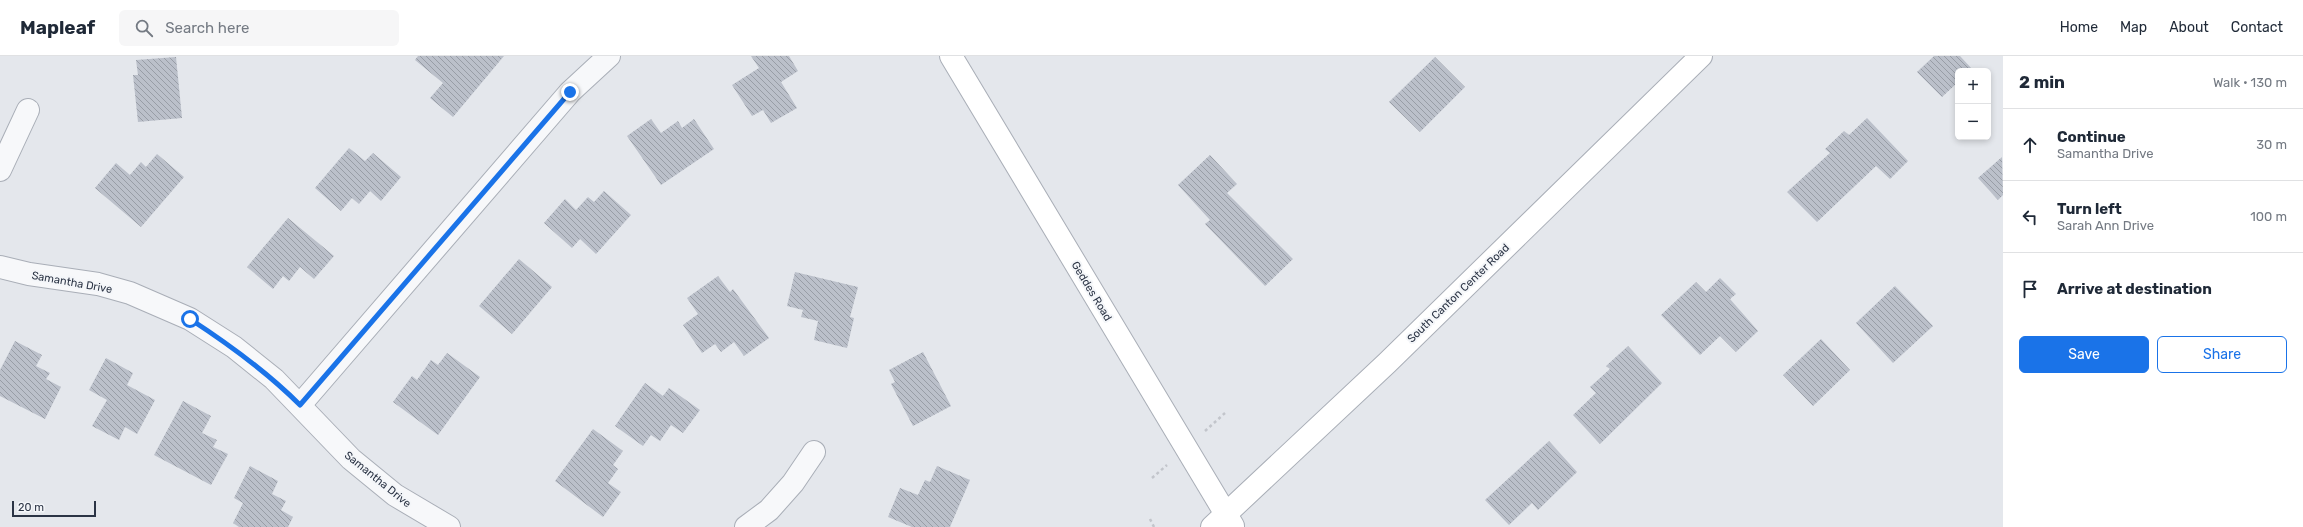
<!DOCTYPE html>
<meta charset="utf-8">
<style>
:root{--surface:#fff;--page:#f6f6f7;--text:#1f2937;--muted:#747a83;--line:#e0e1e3;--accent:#1a73e8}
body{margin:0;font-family:Rubik,sans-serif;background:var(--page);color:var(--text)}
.controls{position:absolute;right:12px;top:12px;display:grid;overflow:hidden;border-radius:6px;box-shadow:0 2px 6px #0003}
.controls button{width:36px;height:36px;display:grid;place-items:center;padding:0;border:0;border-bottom:1px solid var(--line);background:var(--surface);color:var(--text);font:20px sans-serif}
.scale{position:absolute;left:12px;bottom:10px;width:84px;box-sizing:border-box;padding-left:4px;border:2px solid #2b3445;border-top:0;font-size:11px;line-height:14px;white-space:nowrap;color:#2b3445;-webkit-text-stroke:3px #f4f6f9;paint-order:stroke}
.stop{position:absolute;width:12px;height:12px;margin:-9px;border:3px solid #1a73e8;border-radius:50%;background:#fff}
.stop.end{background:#1a73e8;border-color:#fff;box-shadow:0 1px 4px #0008}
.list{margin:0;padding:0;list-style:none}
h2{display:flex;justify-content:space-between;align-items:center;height:52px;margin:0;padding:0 16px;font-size:17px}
h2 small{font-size:13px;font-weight:400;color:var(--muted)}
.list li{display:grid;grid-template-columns:26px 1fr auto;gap:12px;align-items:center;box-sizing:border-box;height:72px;padding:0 16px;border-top:1px solid var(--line)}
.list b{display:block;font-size:15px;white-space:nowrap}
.list p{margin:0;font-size:13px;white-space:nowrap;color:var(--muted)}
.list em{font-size:13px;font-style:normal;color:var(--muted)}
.actions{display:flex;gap:8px;padding:12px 16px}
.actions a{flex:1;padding:9px 0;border:1px solid var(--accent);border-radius:6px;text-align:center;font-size:14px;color:var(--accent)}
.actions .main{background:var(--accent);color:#fff}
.icon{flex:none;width:22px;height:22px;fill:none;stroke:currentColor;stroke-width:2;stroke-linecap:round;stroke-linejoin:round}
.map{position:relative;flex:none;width:2003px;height:471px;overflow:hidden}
header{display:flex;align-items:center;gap:24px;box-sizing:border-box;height:56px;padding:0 20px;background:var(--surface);border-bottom:1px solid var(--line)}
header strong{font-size:19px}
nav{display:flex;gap:22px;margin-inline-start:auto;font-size:14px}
.search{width:280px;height:36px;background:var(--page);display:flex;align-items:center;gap:10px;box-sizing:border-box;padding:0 14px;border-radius:6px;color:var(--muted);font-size:15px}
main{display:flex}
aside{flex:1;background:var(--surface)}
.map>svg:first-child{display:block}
.building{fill:url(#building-back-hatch)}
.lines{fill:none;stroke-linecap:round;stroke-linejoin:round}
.street-casing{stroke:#a9aeb7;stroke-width:24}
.secondary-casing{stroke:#a9aeb7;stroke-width:24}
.path{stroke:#c2c5cb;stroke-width:2.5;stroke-dasharray:3 3;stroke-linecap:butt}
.street{stroke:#f7f8fa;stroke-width:22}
.secondary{stroke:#fff;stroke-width:22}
.route{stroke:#1a73e8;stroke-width:5}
.labels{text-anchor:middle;stroke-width:4;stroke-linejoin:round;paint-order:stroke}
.street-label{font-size:11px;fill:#2b3445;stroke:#f4f6f9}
</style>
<header>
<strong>Mapleaf</strong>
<div class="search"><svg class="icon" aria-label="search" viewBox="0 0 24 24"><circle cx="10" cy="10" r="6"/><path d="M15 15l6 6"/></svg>Search here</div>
<nav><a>Home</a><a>Map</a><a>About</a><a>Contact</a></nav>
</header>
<main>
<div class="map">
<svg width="2003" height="471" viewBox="0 0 2003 471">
<defs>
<pattern id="building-back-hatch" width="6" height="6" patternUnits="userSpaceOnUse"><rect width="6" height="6" fill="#bbc0ca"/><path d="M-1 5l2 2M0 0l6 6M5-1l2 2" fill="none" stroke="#989da6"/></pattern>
</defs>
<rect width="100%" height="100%" fill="#e4e7ec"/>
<g class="building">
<path d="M418 0H504L453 61 430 42 443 27 415 4Z"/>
<path d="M751 0H789L798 15 781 26 797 52 771 67 763 54 752 60 732 29 759 12Z"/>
<path d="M1934 0H1960L1972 13 1970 15H1958V26L1942 41 1917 16Z"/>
<path d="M176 1 182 62 138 66 133 19H138L136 4Z"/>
<path d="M1435 1 1465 31 1420 76 1389 46Z"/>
<path d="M1867 62 1908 105 1890 123 1876 110 1817 166 1787 136 1830 97 1825 93 1844 75 1849 79Z"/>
<path d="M651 63 661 77 678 65 682 72 694 63 714 93 661 129 627 80Z"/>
<path d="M349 92 365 105 373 97 401 121 381 145 370 135 359 148 352 142 341 155 315 132Z"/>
<path d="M157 98 184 121 141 171 95 132 116 107 130 119 141 106 146 111Z"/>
<path d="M1210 99 1237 128 1227 137 1293 203 1265 230 1205 168 1210 164 1178 129Z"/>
<path d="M2002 101 2003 139 1998 144 1978 122Z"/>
<path d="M604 135 631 159 596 198 580 183 572 192 544 167 565 143 576 154 588 141 594 146Z"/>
<path d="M288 162 334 200 314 223 300 211 289 225 283 220 273 233 247 211Z"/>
<path d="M519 203 552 231 512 278 479 250Z"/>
<path d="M795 216 858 231 850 261 854 262 847 292 814 284 818 265 801 261 803 254 787 250Z"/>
<path d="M718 220 730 236 733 233 769 282 744 300 734 286 721 296 715 288 702 297 683 269 698 258 687 242Z"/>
<path d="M1720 222 1736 238 1730 243 1758 275 1736 296 1720 280 1700 299 1661 259 1696 226 1706 236Z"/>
<path d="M1895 230 1933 270 1893 307 1856 267Z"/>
<path d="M1821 283 1850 314 1813 350 1783 319Z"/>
<path d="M15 285 42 299 36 310 50 317 46 323 61 331 45 363 0 340V314Z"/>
<path d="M1628 290 1662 327 1600 388 1573 359 1596 337 1590 331 1610 313 1606 310Z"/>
<path d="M923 296 951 350 913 370 891 328 895 326 889 314Z"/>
<path d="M447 297 480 321 438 379 393 346 412 320 417 324 431 304 438 309Z"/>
<path d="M106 302 133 317 127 329 155 344 137 378 125 371 119 384 92 370 107 344 89 334Z"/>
<path d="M645 327 663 340 669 332 700 354 683 377 671 369 660 385 651 379 643 390 615 370Z"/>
<path d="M183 345 211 360 202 377 217 384 213 391 228 398 211 429 154 399Z"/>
<path d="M593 373 623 395 613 409 618 413 608 427 621 436 603 461 555 425Z"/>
<path d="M1549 385 1577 416 1538 454 1532 447 1509 469 1485 444Z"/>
<path d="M250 410 278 425 272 438 286 445 281 454 293 461 288 471H239L233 467 243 447 234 442Z"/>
<path d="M937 410 970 424 950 471H912L888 461 900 432 918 439 925 424 930 426Z"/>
</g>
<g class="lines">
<defs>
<g id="street">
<path d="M0 114 28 54"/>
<path d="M0 211 29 218 98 228 130 237 190 263 234 291 274 323 351 403 395 439 449 471"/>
<path d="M300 349 570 36 609 0"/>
<path d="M746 471 769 454 793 427 814 396"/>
</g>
<g id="secondary">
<path d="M951 0 1233 470"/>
<path d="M1212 471 1387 307 1701 0"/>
</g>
</defs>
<use href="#street" class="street-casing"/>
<use href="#secondary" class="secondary-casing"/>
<g class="path">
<path d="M1205 375 1225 357"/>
<path d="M1152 422 1167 409"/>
<path d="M1150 463 1154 471"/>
</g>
<use href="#street" class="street"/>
<use href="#secondary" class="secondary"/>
</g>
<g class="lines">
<path class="route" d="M190 263C230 289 266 315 300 349L570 36"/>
</g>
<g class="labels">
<g class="street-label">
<text transform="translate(72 226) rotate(10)" y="4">Samantha Drive</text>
<text transform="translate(1092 235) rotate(59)" y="4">Geddes Road</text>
<text transform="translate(1458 237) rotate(-44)" y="4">South Canton Center Road</text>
<text transform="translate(378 423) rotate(39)" y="4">Samantha Drive</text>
</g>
</g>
</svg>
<div class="controls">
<button>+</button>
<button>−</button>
</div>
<div class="scale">20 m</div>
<div class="stop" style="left:190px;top:263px"></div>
<div class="stop end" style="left:570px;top:36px"></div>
</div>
<aside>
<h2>2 min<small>Walk · 130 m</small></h2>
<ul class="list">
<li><svg class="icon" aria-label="ahead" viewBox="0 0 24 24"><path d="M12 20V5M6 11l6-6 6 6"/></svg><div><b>Continue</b><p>Samantha Drive</p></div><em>30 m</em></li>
<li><svg class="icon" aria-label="left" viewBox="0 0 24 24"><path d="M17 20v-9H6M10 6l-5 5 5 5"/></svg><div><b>Turn left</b><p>Sarah Ann Drive</p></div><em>100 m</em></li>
<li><svg class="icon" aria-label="arrive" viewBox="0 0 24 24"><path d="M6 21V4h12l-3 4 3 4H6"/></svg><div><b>Arrive at destination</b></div></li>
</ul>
<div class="actions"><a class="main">Save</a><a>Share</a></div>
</aside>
</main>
